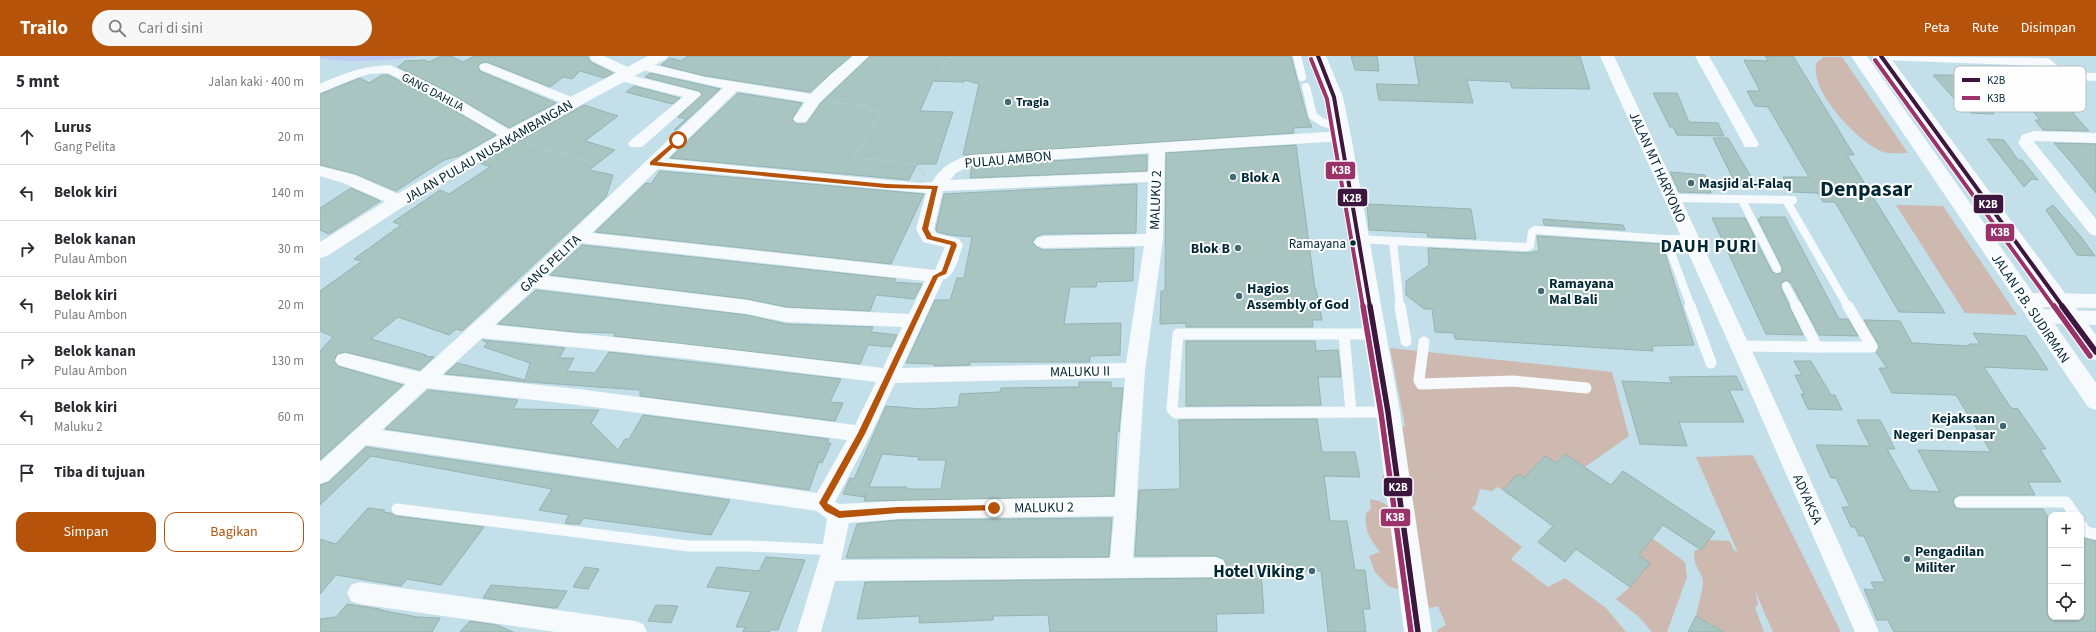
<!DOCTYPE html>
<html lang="id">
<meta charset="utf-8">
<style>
:root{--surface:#fff;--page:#f7f7f7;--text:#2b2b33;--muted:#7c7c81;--line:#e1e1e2;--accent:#b45309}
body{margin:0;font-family:"Source Sans 3",sans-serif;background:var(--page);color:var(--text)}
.controls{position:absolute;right:12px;bottom:12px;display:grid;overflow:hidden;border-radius:8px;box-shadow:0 1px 3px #0004}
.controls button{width:36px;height:36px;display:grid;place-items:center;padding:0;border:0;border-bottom:1px solid var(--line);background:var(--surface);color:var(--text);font:20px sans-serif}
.stop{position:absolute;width:12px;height:12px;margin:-9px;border:3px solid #b45309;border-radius:50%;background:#fff}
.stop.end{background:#b45309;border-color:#fff;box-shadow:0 1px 4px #0008}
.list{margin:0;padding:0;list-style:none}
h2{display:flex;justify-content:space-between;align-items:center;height:52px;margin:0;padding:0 16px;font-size:17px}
h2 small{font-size:13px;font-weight:400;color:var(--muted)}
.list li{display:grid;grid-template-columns:26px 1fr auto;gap:12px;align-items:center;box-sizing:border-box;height:56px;padding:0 16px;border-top:1px solid var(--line)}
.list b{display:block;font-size:15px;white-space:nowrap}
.list p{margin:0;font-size:13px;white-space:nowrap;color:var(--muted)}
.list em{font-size:13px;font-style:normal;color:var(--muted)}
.actions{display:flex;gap:8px;padding:12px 16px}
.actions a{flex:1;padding:9px 0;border:1px solid var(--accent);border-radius:12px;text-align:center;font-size:14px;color:var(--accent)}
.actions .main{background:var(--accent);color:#fff}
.icon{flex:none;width:22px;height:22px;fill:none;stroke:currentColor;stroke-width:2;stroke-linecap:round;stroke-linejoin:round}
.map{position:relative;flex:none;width:1776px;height:576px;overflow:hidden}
header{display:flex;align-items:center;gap:24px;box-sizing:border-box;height:56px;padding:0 20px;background:var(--accent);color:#fff}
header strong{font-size:19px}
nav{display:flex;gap:22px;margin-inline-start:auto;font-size:14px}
.search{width:280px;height:36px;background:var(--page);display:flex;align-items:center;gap:10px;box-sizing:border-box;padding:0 14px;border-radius:22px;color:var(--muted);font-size:15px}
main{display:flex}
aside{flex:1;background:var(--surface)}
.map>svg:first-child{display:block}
.green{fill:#cdb9b0}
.water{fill:#c0c9f4}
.building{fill:#a8c5c2;stroke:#96b2b1;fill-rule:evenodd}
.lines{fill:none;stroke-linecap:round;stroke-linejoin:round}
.path{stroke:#c4cdd1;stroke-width:2;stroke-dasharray:1 2.5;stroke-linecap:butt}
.service-far1{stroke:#f6fafc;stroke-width:8}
.service{stroke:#f6fafc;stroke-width:11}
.minor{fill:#f6fafc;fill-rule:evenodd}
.tertiary{fill:#f6fafc;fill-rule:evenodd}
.secondary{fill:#f6fafc;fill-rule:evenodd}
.bus-1-far1-casing{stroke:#fefefe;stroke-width:6}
.bus-1-casing{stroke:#fefefe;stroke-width:8}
.bus-2-far1-casing{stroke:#fefefe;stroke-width:6}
.bus-2-casing{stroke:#fefefe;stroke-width:8}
.bus-1-far1{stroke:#3b163f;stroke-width:4}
.bus-1{stroke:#3b163f;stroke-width:5.5}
.bus-2-far1{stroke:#9a336a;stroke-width:4}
.bus-2{stroke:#9a336a;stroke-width:5.5}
.route{fill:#b45309}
.poi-dot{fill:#446874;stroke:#fefefe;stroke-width:1.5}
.bus-dot{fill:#002835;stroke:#fefefe;stroke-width:1.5}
.labels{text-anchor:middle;stroke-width:4;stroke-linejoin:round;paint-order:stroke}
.far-street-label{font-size:12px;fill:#002835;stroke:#fefefe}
.far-poi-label{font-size:12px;font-weight:bold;fill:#002835;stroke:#fefefe;text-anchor:start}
.bus-label{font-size:13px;fill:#002835;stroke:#fefefe;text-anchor:end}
.street-label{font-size:14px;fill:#002835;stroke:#fefefe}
.poi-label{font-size:14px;font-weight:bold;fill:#002835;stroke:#fefefe;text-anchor:start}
.near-poi-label{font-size:17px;font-weight:bold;fill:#002835;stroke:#fefefe;text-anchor:end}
.district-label{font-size:18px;font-weight:bold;letter-spacing:1px;fill:#002835;stroke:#fefefe}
.town-label{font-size:22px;font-weight:bold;fill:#002835;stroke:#fefefe}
.key{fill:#fefefe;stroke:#b2bec2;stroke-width:1}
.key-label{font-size:11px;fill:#002835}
.line-badge{stroke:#fefefe;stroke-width:1.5}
.badge-label{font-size:11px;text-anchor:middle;font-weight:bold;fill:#fff}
</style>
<header>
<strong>Trailo</strong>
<div class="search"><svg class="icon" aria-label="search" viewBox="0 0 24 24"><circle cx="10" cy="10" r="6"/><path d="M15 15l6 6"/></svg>Cari di sini</div>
<nav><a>Peta</a><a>Rute</a><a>Disimpan</a></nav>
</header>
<main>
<aside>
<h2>5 mnt<small>Jalan kaki · 400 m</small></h2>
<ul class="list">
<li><svg class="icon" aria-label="ahead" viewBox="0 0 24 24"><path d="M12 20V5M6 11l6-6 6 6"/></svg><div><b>Lurus</b><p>Gang Pelita</p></div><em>20 m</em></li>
<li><svg class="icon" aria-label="left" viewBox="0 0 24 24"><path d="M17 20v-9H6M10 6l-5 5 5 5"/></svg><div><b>Belok kiri</b></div><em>140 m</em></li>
<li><svg class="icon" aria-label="right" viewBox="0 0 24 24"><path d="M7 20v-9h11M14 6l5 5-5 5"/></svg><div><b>Belok kanan</b><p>Pulau Ambon</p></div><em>30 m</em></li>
<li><svg class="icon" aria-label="left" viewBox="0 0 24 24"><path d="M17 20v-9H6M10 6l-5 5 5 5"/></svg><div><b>Belok kiri</b><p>Pulau Ambon</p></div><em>20 m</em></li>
<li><svg class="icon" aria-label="right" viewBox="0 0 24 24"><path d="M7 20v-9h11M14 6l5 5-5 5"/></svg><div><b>Belok kanan</b><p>Pulau Ambon</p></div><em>130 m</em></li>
<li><svg class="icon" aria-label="left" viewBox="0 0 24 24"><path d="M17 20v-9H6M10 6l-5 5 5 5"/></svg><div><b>Belok kiri</b><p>Maluku 2</p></div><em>60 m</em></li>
<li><svg class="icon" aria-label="arrive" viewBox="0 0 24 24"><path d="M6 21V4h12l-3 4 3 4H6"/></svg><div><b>Tiba di tujuan</b></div></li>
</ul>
<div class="actions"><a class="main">Simpan</a><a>Bagikan</a></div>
</aside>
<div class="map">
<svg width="1776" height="576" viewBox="0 0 1776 576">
<rect width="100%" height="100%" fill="#c3dfea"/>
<g class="green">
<path d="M1504 1H1522L1588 97C1581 97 1570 98 1563 96 1540 87 1499 44 1496 18 1495 15 1496 10 1497 6Z"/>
<path d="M1576 149 1623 150 1697 259 1645 257Z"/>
<path d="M1070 292 1292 316 1309 380 1265 411 1245 398 1236 407 1225 400 1205 422 1198 418 1183 434 1177 431 1172 435 1160 433 1155 450 1151 452 1202 491 1191 503 1228 531 1245 522 1286 552 1306 576H1117L1118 573 1126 569 1118 550 1110 552 1103 544 1084 535 1068 530 1055 516 1049 500 1060 496C1050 483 1044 474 1046 457L1051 453 1050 443 1059 445 1069 450 1072 439 1062 426 1063 419 1080 407 1075 372 1085 370Z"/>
<path d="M1433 399 1521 576H1453L1435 535 1438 548 1435 552 1444 576H1390L1393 569 1376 560C1378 549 1383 535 1383 524 1382 517 1371 507 1375 494H1381L1389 484 1410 485 1413 493 1418 497 1376 401Z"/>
<path d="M1332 482 1365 506 1367 521 1347 576H1332L1319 561 1296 543 1310 531 1330 507 1319 499Z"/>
</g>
<path class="water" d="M0 0H103C69 4 34 8 0 2Z"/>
<g class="building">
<path d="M121 0H131L143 6 154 0H267L271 6 293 17 284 22 260 15 252 23 243 21 230 31 167 6 161 7 158 10 160 15 236 47 189 72 125 34 78 11 85 5 105 4 109 6Z"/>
<path d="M368 0H531L490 36 385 20 341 9 350 2 361 5Z"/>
<path d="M550 0H971L987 61 992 71 973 72 974 77 643 99 659 28 644 24V26L613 25 600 55 633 56 616 108H597L589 124 350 102 418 37 482 47 472 63 476 68H486L501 47Z"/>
<path d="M1031 0H1057L1059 15 1035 14Z"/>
<path d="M1094 0H1260L1270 33 1192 32 1190 26 1147 24 1153 47 1059 44 1056 28 1099 29Z"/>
<path d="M1445 0H1473L1534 99H1527L1625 257 1579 256 1515 146H1503L1498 137 1471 136 1463 121H1489L1448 51 1435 50 1427 35H1440L1424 4 1448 5Z"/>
<path d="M1674 10 1715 11 1755 56H1752L1769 75 1723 74 1715 64H1720L1699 38 1657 36 1674 58 1651 57 1646 50H1641L1613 19H1633L1635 21H1684Z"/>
<path d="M330 17 400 33 356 74H354L366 63 358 61 382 38 379 35 325 21Z"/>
<path d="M62 19H68L113 42 176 79 139 100 124 104 76 135 36 118 0 109V38L40 22 49 27Z"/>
<path d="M314 30 360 42 352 48 306 36Z"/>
<path d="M1333 37H1357L1369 66 1398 67 1404 80 1357 79 1353 71H1350Z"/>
<path d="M264 49 298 60 265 85 295 94 269 114 293 119 286 141 142 275 136 273 129 279 78 261 51 283 106 299 104 300 114 301 100 314 25 296 17 298 14 305 18 310 83 329 0 404V295L13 281 0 275V235L42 205 34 203 81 169 73 166 120 134 129 138 170 111 160 107Z"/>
<path d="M1393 82H1408L1436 129H1416Z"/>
<path d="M1667 83 1684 84 1698 104H1702L1718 124 1712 123 1704 131Z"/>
<path d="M1734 87 1776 88V137L1745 99Z"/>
<path d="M976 89 995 233H996L1002 264H992L993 271H866V267L840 268 841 235H845L846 97Z"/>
<path d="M827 99V115L650 122 652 110Z"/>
<path d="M340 115 604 138 571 208 275 176 326 127 331 128Z"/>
<path d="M1350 116 1385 119 1391 137 1359 136Z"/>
<path d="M817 128 816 177 723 178 716 181 712 186 717 191 723 194 814 192 813 225 777 226 776 231H750L744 268 801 267 800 299 770 300V306H650V309L614 310 615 308 586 307 615 244H630L637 222H644L652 181 630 179 617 176 616 173 624 138Z"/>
<path d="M31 132 60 145 9 178 0 174V152Z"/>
<path d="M1047 148 1151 153 1156 183 1108 181 1107 177 1049 174Z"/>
<path d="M1733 149 1761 181 1775 200 1757 199 1726 154Z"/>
<path d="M1440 161H1465L1519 263H1528L1538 280 1499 279 1471 227 1466 224 1461 227V232L1483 279 1446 278 1392 162H1425L1452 216 1459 218 1462 216V211L1438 163H1441Z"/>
<path d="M1223 163 1303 169 1305 174 1224 169Z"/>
<path d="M1217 180 1342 188 1374 289 1332 290 1333 295 1135 283 1134 277 1115 276 1112 253H1104L1086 239V225L1109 209 1108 192 1207 197 1219 195Z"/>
<path d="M262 189 576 223 574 226 602 228 594 243 556 239 550 255 466 251 427 243 230 219Z"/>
<path d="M216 234 427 259 466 268 553 271 551 276 577 279 571 291 548 289 540 308 294 280 295 277 255 276 178 268Z"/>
<path d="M1544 264 1580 265 1592 287 1650 290 1649 288H1660L1653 277 1706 280 1728 314 1664 311 1691 352 1698 353 1726 393H1720L1741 426H1708L1715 439H1640L1634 442 1633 446 1636 452 1640 453H1723L1731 466V561H1761V481L1776 485V576H1574L1568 564H1557L1544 533 1555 534 1551 526H1565L1544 480H1539L1535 471H1531L1522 451H1530L1516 422H1511L1496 389 1550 390 1537 364H1560L1575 393H1567L1590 434 1620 436 1598 394 1671 396 1636 339 1572 337 1559 312H1567L1556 296 1559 291 1558 288Z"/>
<path d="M162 284 245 292 239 302H254L247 315 275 317 289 296 521 323 510 346 523 347 515 365 320 340V334L209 326 125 318 137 307 205 324 210 307 164 291 167 287Z"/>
<path d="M866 285H995L996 295 1018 294 1021 321H998L1001 349 866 350Z"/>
<path d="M1474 305H1491L1511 339H1515L1522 354 1488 353 1481 338H1484L1475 319H1482Z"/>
<path d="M1416 320 1423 334H1409L1424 366H1359L1367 390 1320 388 1302 325 1352 327 1349 321Z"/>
<path d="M759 326H791V332H803L799 376H797L794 440 544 445 546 438 545 441 523 438 530 422 534 423 566 350 602 353 638 351 640 338 680 336 681 332 759 331ZM562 398 599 401 598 404H626L621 433H586L587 431H549Z"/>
<path d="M108 334 198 344 193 353 279 354 271 367 298 394 305 383H309L323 359 509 383 507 387H511L502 407 499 406 489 434 65 373Z"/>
<path d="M997 363 1002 396H1035L1040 421 1004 420 1010 465H1027L1035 514H1045L1050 553H1043L1046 576H1008L1001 515 941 516 944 557 896 558 897 576H730L728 559 673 560V564L629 566 599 567 600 560 537 563 545 526 895 522 904 519 907 510 904 503 896 500H815L819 434 860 433 859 364Z"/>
<path d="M46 391 410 444 391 479 263 462 260 468H249L245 467 249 459 219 454 232 433 51 400 0 449V429L9 426Z"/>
<path d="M1245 398 1291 429 1303 415 1395 476 1381 494 1343 469 1319 499 1330 507 1310 531 1256 493 1245 506 1218 486 1233 470 1183 434 1198 418 1204 422 1225 400 1236 407Z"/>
<path d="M48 452 65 454 63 456 71 457 76 460 164 471 121 529 87 523 81 530 16 519 0 538V483L16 488Z"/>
<path d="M792 462 789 501 526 502 537 468 578 464Z"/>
<path d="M446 501 485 504 458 574H451L449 576H423L425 571H416L431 536 387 531 397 511 439 515Z"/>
<path d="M265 511 279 513 268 533 253 531Z"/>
<path d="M171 529 247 535 237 552H233L163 542Z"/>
<path d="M27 548 60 553V554L97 561 120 562 112 576H0V563L16 561Z"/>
<path d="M336 549 358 550 351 567 328 565Z"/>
<path d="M1376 560 1404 576H1368Z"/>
<path d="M150 565 177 569 193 576H140Z"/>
</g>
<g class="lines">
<g class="path">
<path d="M617 20 630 0"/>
<path d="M512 46 548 50V53L561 56 533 104 561 103 562 105 597 108 604 119"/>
<path d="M207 87 271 107"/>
</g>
<g class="service-far1">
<path d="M977 0 982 21"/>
<path d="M986 31 993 60 1002 66 1020 72"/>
<path d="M1352 142 1473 144"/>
<path d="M1422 144 1457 213"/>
<path d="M1466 144 1528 251"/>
<path d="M1039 183 1073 185 1080 251"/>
<path d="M1370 183H1346L1371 251"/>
<path d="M1073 185 1207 191 1210 190 1212 176 1215 174 1346 183"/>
<path d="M1466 230 1477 251"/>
</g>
<g class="service">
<path d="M1080 250 1086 285"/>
<path d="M1370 250 1391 307"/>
<path d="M1024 278 1031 356"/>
<path d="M1055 278H858L852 353 856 357 1068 356"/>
<path d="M1104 286 1099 324 1101 328 1193 325 1266 332"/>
<path d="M1420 290 1497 291 1476 250"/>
<path d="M1497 291H1552L1528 250"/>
<path d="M1640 446H1746L1755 459"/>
<path d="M77 453 368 490H430L513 494"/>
<path d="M1761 469 1766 476 1776 478"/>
</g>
<g class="minor">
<path d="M271 0H284L314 14 316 17 314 20 379 36 381 39 322 91H310L308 88 310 85 363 41 297 24 295 21 299 18 272 5 270 2Z"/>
<path d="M533 0H549L500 46 486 66H476L473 63 485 46 417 35 347 103 601 127 612 126C622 110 633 104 651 99L1022 75 1027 77 1030 80 1027 83 1022 85 845 96 843 184 825 314 813 502 895 501 903 504 906 511 903 518 895 521 515 525 501 576H477L502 494 507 463 497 455 46 389 8 425 0 428V406L86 328 18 309 15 304 18 299 25 297 100 316 205 220 403 32 318 13 316 10 318 7 323 6 385 21 491 38 511 18ZM829 97 828 116 630 124 636 117 652 109ZM338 113 606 137 596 173 603 186 625 191 615 214 272 177ZM828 126 826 178 723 180 717 182 714 186 717 190 723 192 824 190 806 307 582 312 623 224C636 219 638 202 643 189L639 183 616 177 614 173 623 135ZM261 187 605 225 589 258 466 252 427 244 227 220ZM215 232 427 258 466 266 582 271 563 312 361 288 175 269ZM162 282 361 302 556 326 535 369 258 333 122 319ZM805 322 795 441 578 445 520 448 515 446 551 378 575 327ZM107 332 258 349 527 384 497 437 62 374ZM794 460 790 502 521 504 529 467 578 463Z"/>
<path d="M1280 0H1294L1439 310 1559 576H1535L1419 310Z"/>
<path d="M1375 0H1389L1439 88 1437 91H1425Z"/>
<path d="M1555 0 1725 2 1730 3 1744 16 1776 17V25L1735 23 1721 10 1562 4 1557 3Z"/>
<path d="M166 7 257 43 259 46 257 49H247L161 14 159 11 161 8Z"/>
<path d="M70 9 124 35 195 77 198 80 195 83H185L114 41 68 17 50 18 36 22 0 37V28C24 17 44 10 70 9Z"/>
<path d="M1714 75 1776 77V87L1715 85 1714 86 1776 163V180L1770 178 1698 87 1702 79Z"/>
<path d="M0 110 35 119 85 141 87 145 85 149 79 150 73 149 23 127 0 120Z"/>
<path d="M1704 237 1776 238V252L1704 251 1698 249 1695 244 1698 239Z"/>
<path d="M1716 253 1776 255V269L1716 267 1709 265 1707 260 1709 255Z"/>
<path d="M39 526 315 565 323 568 327 576H236L39 548 31 545 27 537 31 529Z"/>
</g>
<path class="tertiary" d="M328 0H348L346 3 196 84 86 149 7 200 0 202V186L72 141 184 76Z"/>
<g class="secondary">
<path d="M990 0H1006L1023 41 1031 80 1080 356 1112 576H1084L1056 356 1013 80 1005 41Z"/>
<path d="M1531 0H1547L1776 327V354L1768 351Z"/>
<path d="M1553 0H1569L1776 279V304L1768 302Z"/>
</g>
<defs>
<g id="bus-1-far1">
<path d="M998 0 1014 41 1050 251"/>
<path d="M1561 0 1743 251"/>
</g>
<g id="bus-1">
<path d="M1050 250 1068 356 1098 576"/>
<path d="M1742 250 1776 296"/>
</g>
<g id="bus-2-far1">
<path d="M991 3 1007 43 1043 251"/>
<path d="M1555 4 1734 251"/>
</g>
<g id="bus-2">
<path d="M1043 250 1061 357 1091 576"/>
<path d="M1734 250 1770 300"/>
</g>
</defs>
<use href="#bus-1-far1" class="bus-1-far1-casing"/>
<use href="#bus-1" class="bus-1-casing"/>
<use href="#bus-2-far1" class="bus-2-far1-casing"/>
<use href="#bus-2" class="bus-2-casing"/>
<use href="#bus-1-far1" class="bus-1-far1"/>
<use href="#bus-1" class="bus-1"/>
<use href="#bus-2-far1" class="bus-2-far1"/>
<use href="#bus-2" class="bus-2"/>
</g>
<path class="route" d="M358 82 360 85 337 106 566 128 618 130 608 173 612 180 635 186 637 189 626 218 618 221 545 378 507 447 520 455 578 451 674 449 678 452 677 454 578 457 519 462 505 455 499 447 538 377 613 220 622 215 631 189 607 183 602 173 612 133 566 132 330 109V106Z"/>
<g class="poi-dot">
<circle cx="688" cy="46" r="4"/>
<circle cx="913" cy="121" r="4"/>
<circle cx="1371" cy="127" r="4"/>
<circle cx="918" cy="192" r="4"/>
<circle cx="1221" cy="235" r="4"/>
<circle cx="919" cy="240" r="4"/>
<circle cx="1683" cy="370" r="4"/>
<circle cx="1587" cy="503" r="4"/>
<circle cx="992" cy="515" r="4"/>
</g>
<circle class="bus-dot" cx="1033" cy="187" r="3.5"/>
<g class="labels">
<g class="far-street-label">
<text transform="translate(113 36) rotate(28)" y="4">GANG DAHLIA</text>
</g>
<g class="far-poi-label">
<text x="696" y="50">Tragia</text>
</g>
<g class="bus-label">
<text x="1026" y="192">Ramayana</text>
</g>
<g class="street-label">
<text transform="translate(168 95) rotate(-30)" y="5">JALAN PULAU NUSAKAMBANGAN</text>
<text transform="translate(688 103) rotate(-5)" y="5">PULAU AMBON</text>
<text transform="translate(1338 111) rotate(66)" y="5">JALAN MT HARYONO</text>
<text transform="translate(835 144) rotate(-88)" y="5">MALUKU 2</text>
<text transform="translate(230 207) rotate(-43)" y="5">GANG PELITA</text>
<text transform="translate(1711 252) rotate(56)" y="5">JALAN P.B. SUDIRMAN</text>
<text transform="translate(760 315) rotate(-1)" y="5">MALUKU II</text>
<text transform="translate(1488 443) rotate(66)" y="5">ADYAKSA</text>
<text transform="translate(724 451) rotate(-1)" y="5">MALUKU 2</text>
</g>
<g class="poi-label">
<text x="921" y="126">Blok A</text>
<text x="1379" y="132">Masjid al-Falaq</text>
<text x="910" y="197" text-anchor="end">Blok B</text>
<text x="1229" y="232">Ramayana<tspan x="1229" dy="16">Mal Bali</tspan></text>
<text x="927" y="237">Hagios<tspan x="927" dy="16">Assembly of God</tspan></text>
<text x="1675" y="367" text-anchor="end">Kejaksaan<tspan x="1675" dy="16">Negeri Denpasar</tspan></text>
<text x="1595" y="500">Pengadilan<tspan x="1595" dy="16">Militer</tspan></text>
</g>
<g class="near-poi-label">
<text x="984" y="521">Hotel Viking</text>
</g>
<g class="district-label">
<text x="1389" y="196">DAUH PURI</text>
</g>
<g class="town-label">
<text x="1546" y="140">Denpasar</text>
</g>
</g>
<rect x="1634" y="10" width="132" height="46" rx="6" class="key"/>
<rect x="1642" y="22" width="18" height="4" fill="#3b163f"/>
<rect x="1642" y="40" width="18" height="4" fill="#9a336a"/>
<g class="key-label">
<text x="1667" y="28">K2B</text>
<text x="1667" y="46">K3B</text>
</g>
<g class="line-badge">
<rect x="1005" y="105" width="31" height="19" rx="4" fill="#9a336a"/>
<rect x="1017" y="132" width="31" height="19" rx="4" fill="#3b163f"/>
<rect x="1653" y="138" width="31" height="20" rx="4" fill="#3b163f"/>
<rect x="1665" y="167" width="30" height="19" rx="4" fill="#9a336a"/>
<rect x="1063" y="421" width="30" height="20" rx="4" fill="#3b163f"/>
<rect x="1060" y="452" width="31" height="19" rx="4" fill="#9a336a"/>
</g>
<g class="badge-label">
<text x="1021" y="118">K3B</text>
<text x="1032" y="146">K2B</text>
<text x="1668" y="152">K2B</text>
<text x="1680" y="180">K3B</text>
<text x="1078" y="435">K2B</text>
<text x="1075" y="465">K3B</text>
</g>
</svg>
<div class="controls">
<button>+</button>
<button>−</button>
<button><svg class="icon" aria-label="locate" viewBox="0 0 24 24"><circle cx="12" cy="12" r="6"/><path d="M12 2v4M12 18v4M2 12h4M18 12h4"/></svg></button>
</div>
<div class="stop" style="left:358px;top:84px"></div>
<div class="stop end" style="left:674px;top:452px"></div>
</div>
</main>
